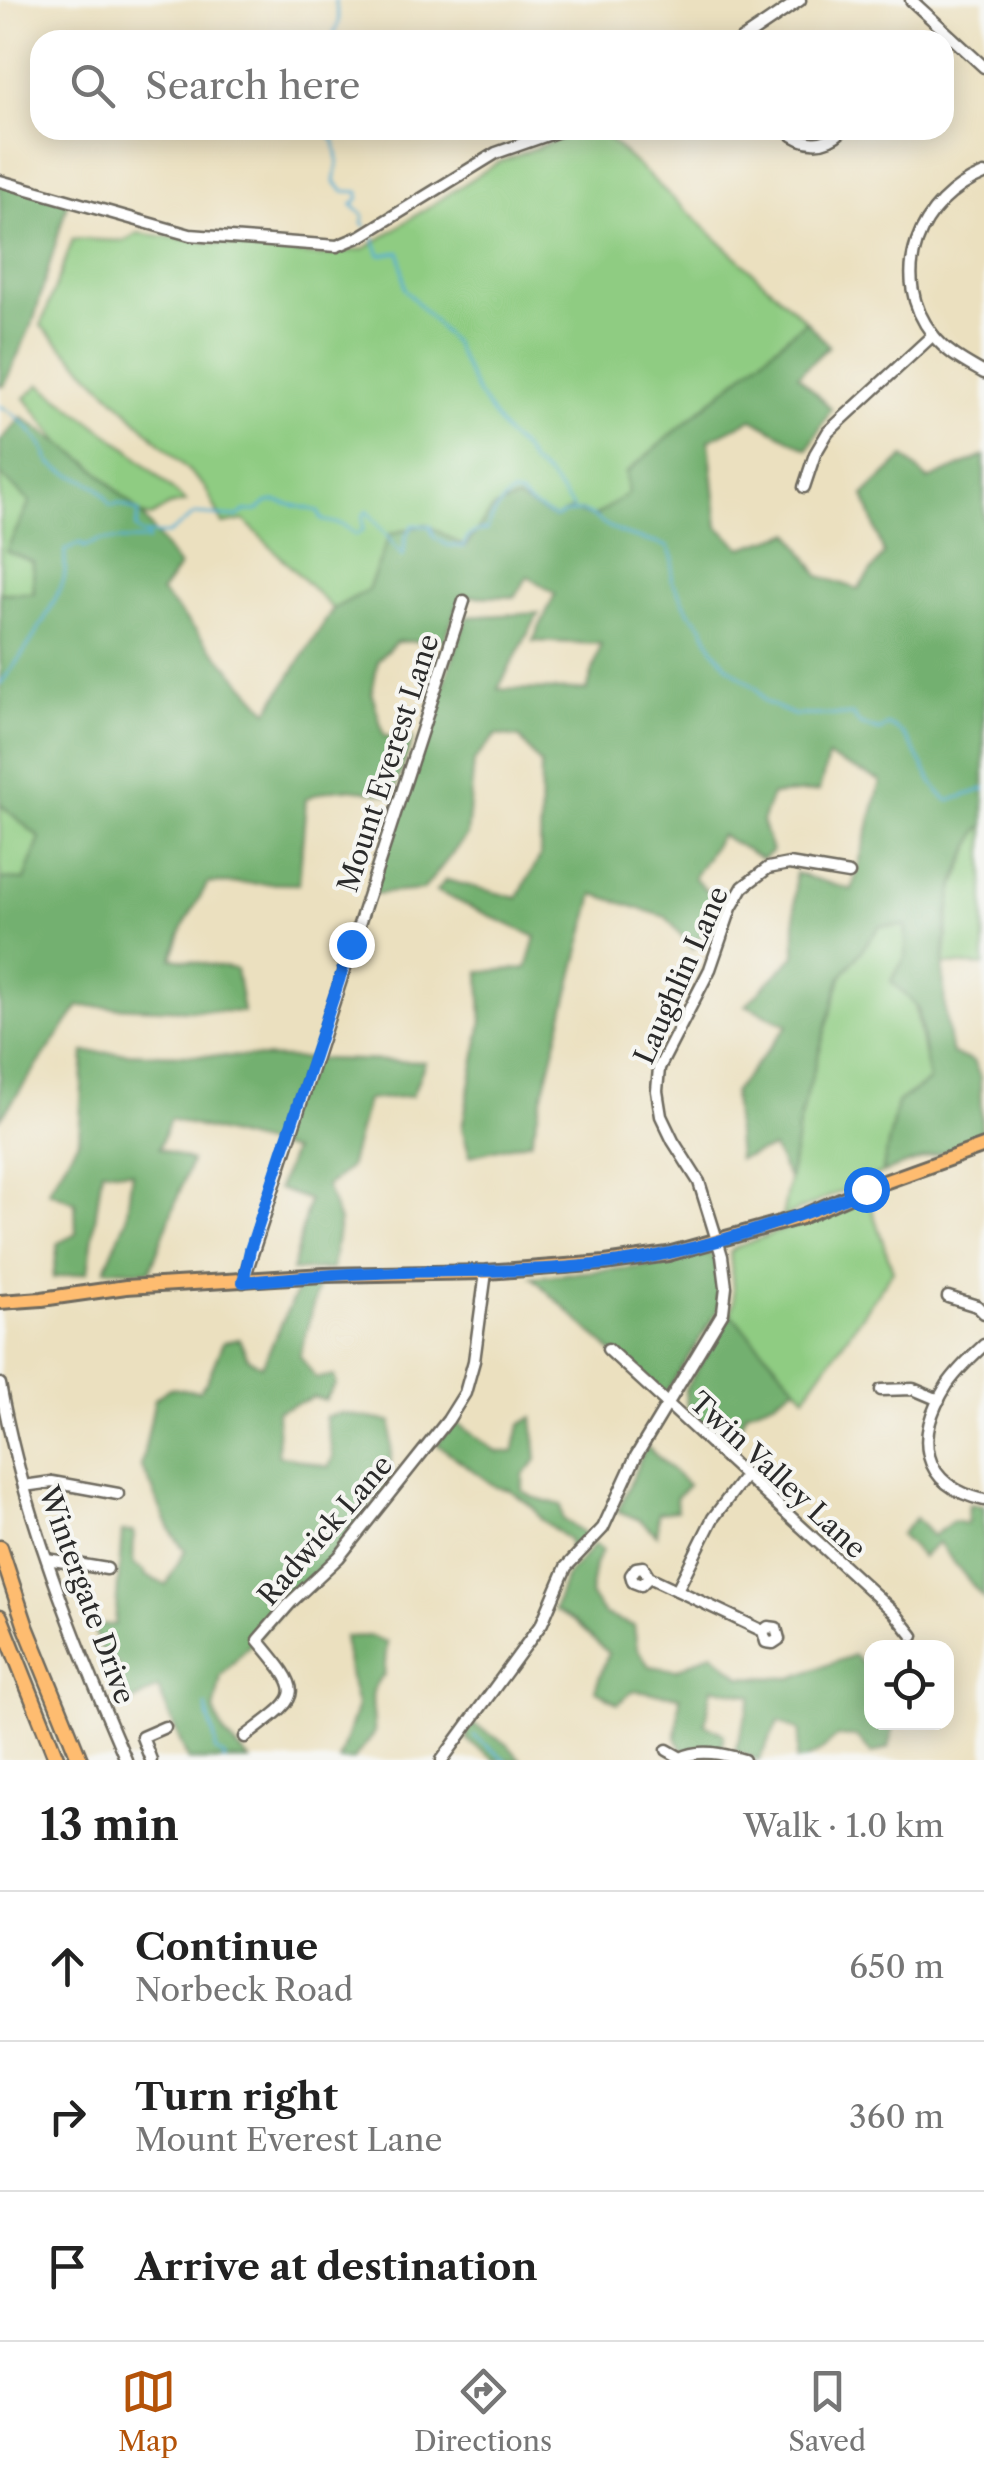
<!DOCTYPE html>
<meta charset="utf-8">
<style>
:root{--surface:#fff;--page:#f6f6f6;--text:#222;--muted:#767676;--line:#e0e0e0;--accent:#b45309}
body{margin:0;font-family:"Libre Caslon Text",serif;background:var(--page);color:var(--text)}
.controls{position:absolute;right:30px;bottom:30px;display:grid;overflow:hidden;border-radius:20px;box-shadow:0 5px 25px #0003}
.controls button{width:90px;height:90px;display:grid;place-items:center;padding:0;border:0;border-bottom:2px solid var(--line);background:var(--surface);color:var(--text);font:50px sans-serif}
.stop{position:absolute;width:30px;height:30px;margin:-22px;border:8px solid #1a73e8;border-radius:50%;background:#fff}
.stop.end{background:#1a73e8;border-color:#fff;box-shadow:0 2px 10px #0008}
.list{margin:0;padding:0;list-style:none}
h2{display:flex;justify-content:space-between;align-items:center;height:130px;margin:0;padding:0 40px;font-size:42px}
h2 small{font-size:32px;font-weight:400;color:var(--muted)}
.list li{display:grid;grid-template-columns:65px 1fr auto;gap:30px;align-items:center;box-sizing:border-box;height:150px;padding:0 40px;border-top:2px solid var(--line)}
.list b{display:block;font-size:38px;white-space:nowrap}
.list p{margin:0;font-size:32px;white-space:nowrap;color:var(--muted)}
.list em{font-size:32px;font-style:normal;color:var(--muted)}
.icon{flex:none;width:55px;height:55px;fill:none;stroke:currentColor;stroke-width:2;stroke-linecap:round;stroke-linejoin:round}
.map{position:relative;flex:none;width:984px;height:1760px;overflow:hidden}
.search{position:absolute;background:var(--surface);box-shadow:0 5px 25px #0003;left:30px;right:30px;top:30px;height:110px;display:flex;align-items:center;gap:25px;box-sizing:border-box;padding:0 35px;border-radius:30px;color:var(--muted);font-size:38px}
.sheet{height:580px;background:var(--surface)}
nav{display:flex;justify-content:space-around;align-items:center;box-sizing:border-box;height:140px;border-top:2px solid var(--line);background:var(--surface);font-size:28px;color:var(--muted)}
nav a{display:grid;justify-items:center;gap:5px}
nav .on{color:var(--accent)}
.map>svg:first-child{display:block}
.green{fill:#8fcc82;stroke:#5d7c56;stroke-width:2.5}
.forest{fill:#73b070;stroke:#4f6e4e;stroke-width:2.5}
.lines{fill:none;stroke-linecap:round;stroke-linejoin:round}
.stream{stroke:#57afd4;stroke-width:2.5}
.minor-casing{stroke:#6e6a5f;stroke-width:15}
.major-casing{stroke:#6e6a5f;stroke-width:18}
.highway-casing{stroke:#6e6a5f;stroke-width:19}
.minor{stroke:#fff;stroke-width:10}
.major{stroke:#febc70;stroke-width:12}
.highway{stroke:#febc70;stroke-width:14}
.route{stroke:#1a73e8;stroke-width:12}
.labels{text-anchor:middle;stroke-width:8;stroke-linejoin:round;paint-order:stroke}
.street-label{font-size:28px;fill:#2b2b2b;stroke:#f6f6f2}
</style>
<div class="map">
<svg width="984" height="1760" viewBox="0 0 984 1760">
<rect width="100%" height="100%" fill="#f6f6f2"/>
<filter id="ink" filterUnits="userSpaceOnUse"><feTurbulence type="fractalNoise" baseFrequency=".01" numOctaves="2"/><feDisplacementMap in="SourceGraphic" scale="20" xChannelSelector="R" yChannelSelector="G"/><feConvolveMatrix kernelMatrix="1 2 1 2 8 2 1 2 1" color-interpolation-filters="sRGB"/></filter>
<filter id="wash" filterUnits="userSpaceOnUse"><feTurbulence type="fractalNoise" baseFrequency=".0048" numOctaves="4" result="noise"/><feDisplacementMap in="SourceGraphic" scale="40" xChannelSelector="R" yChannelSelector="G"/><feGaussianBlur stdDeviation="2.25" result="paint"/><feColorMatrix in="noise" values="0 0 0 0 0 0 0 0 0 0 0 0 0 0 0 0 0 1.4 0 .05"/><feComposite in="paint" operator="in"/></filter>
<g filter="url(#wash)">
<rect width="100%" height="100%" fill="#ebe0bf"/>
<g class="green">
<path d="M583 130H599L806 321 626 473 628 494 594 517 581 511 555 518 542 511 494 508 465 547 426 524 391 534 368 590 333 609 244 520 223 524 205 487 41 326 73 239 124 241 138 233 318 256 364 249 495 164Z"/>
<path d="M40 384 128 449 186 502 169 506 151 517 142 515 90 464 62 445 25 398Z"/>
<path d="M0 474 30 502 34 593H0Z"/>
<path d="M0 804 40 838 25 881 0 879Z"/>
<path d="M984 827V966L944 964 952 892 979 828Z"/>
<path d="M880 926H906V956L929 1081 897 1103 882 1173 782 1218 801 1114 841 977Z"/>
<path d="M868 1198 893 1271 805 1396 731 1314 734 1300 730 1252 734 1248Z"/>
</g>
<g class="forest">
<path d="M0 181 68 200 34 319 4 386H0Z"/>
<path d="M806 321 829 346 798 375 831 409 808 449 752 419 709 440 718 527 742 548 791 533 819 576 858 589 884 554 864 495 904 457 928 480 984 456V827L979 829C970 850 956 873 952 895 941 947 941 1002 952 1054L973 1061 980 1077 982 1138 882 1173 897 1103 929 1081 918 1007 891 981 906 956V926H880L841 977 801 1114 789 1180 773 1148 738 1159 733 1093 788 1025 746 1005 795 955V873L852 890 881 781 828 757 819 791 772 795 762 822 772 851 762 859 721 835 694 877 718 903 693 949 666 917 594 894 531 1141 470 1156 462 1128 482 1022 480 972 527 968 536 937 436 891 446 880 517 898 540 857 541 765 520 738 496 735 474 761 467 835 423 890 371 894 467 617 539 613 498 689 587 690 601 644 533 641 555 594 528 576 515 597 461 596 445 640 396 642 378 660 372 693 384 736 413 738 393 796C363 790 334 783 306 799L299 884 208 883 184 925 172 958 236 969 243 1012 79 1006 0 1119V879L25 880 40 838 0 804V593H34L33 562 6 551 30 502 0 474V442L22 417 90 464 142 515 179 567 161 592 268 711 333 609 368 590 390 534 426 524 465 547 494 508 517 499 555 518 570 510 594 517 628 494 626 473Z"/>
<path d="M84 1052 425 1062 412 1096 367 1100 349 1168 326 1186 339 1222 332 1269 292 1271 309 1200 278 1189 292 1151 170 1119 159 1148 191 1161 150 1271 105 1269 126 1220 132 1172 102 1170 88 1272 53 1278 58 1243 76 1234 75 1202 48 1191 79 1139Z"/>
<path d="M708 1253 715 1258 723 1291 718 1310 662 1399 532 1277 640 1267Z"/>
<path d="M318 1286 300 1356 316 1378 334 1376 336 1384 325 1400 314 1397 277 1411 278 1455 328 1467 333 1458 325 1417 341 1413 392 1422 390 1481 329 1559 221 1676 214 1711 224 1734 250 1760H188L158 1688 122 1708 120 1667 101 1649 92 1624 115 1625 122 1532H134L133 1564 145 1572 146 1576 166 1585 185 1550C162 1525 158 1494 141 1466L155 1399 169 1388 199 1391 207 1381 223 1342 239 1339 248 1358 262 1366 298 1288Z"/>
<path d="M731 1314 796 1386 774 1401 746 1412 737 1435 723 1446 687 1409 685 1389Z"/>
<path d="M533 1417 537 1460 523 1475V1491L532 1497 561 1505 563 1519 589 1536 570 1555 569 1540 542 1520 534 1508 510 1490 496 1487 437 1444 455 1422 497 1452H514L520 1425Z"/>
<path d="M646 1446 688 1485 676 1498 677 1511 658 1513 657 1535 640 1520 618 1511Z"/>
<path d="M969 1504 984 1506V1599L938 1543 922 1557 900 1535 916 1518 933 1536 953 1521 967 1524Z"/>
<path d="M595 1544 602 1550 595 1565 590 1595 605 1615 634 1626 637 1648 649 1666 676 1670 712 1653 741 1677 792 1678 854 1655 871 1674 872 1722 894 1723 889 1748 872 1754 857 1737 837 1736C825 1748 814 1760 796 1760L800 1731 779 1721 759 1760 735 1751 752 1696 712 1687 705 1724 724 1734 722 1749 682 1750 676 1737 680 1696 633 1691 618 1704 595 1690 608 1653 575 1622 554 1610 565 1578Z"/>
<path d="M370 1636 387 1642 384 1675C364 1690 376 1712 374 1734L353 1760H339L357 1706 350 1678 344 1637Z"/>
<path d="M474 1725 507 1744 521 1760H495L467 1740V1731Z"/>
</g>
<g class="lines">
<g class="stream">
<path d="M335 0 339 22 334 33 335 40"/>
<path d="M337 130 330 137 335 141 338 160 335 183 344 191 359 192V198L352 205 364 216 362 223 366 226"/>
<path d="M373 236 380 255 400 252 405 289 454 344 476 391 507 436 523 449 532 464 549 477 573 508"/>
<path d="M0 406C20 416 33 432 45 451 50 459 45 459 53 465 73 481 96 475 110 505L120 504 139 512 136 528 141 534H146"/>
<path d="M0 684C26 652 47 619 63 582 67 574 64 559 65 550L81 543 83 547 100 540H148L146 534H168L195 514 236 517 245 511H257L267 502 275 501 318 511 322 520 343 525 356 535 363 530V516L367 511 403 556 406 536 413 525 430 526 434 537 447 545 463 547C468 534 475 530 487 530 493 514 499 505 512 494L520 495 529 504 555 518C587 501 594 522 621 533 636 539 653 541 668 547L673 559 672 580 689 612 703 627 712 647 727 666 757 689 765 702 794 715H853L860 725 880 731 888 725C916 733 925 786 949 801L984 789"/>
<path d="M206 1706C208 1722 217 1735 216 1751L225 1757 224 1760"/>
<path d="M474 1736 506 1760"/>
</g>
</g>
</g>
<g filter="url(#ink)">
<g class="lines">
<defs>
<g id="minor">
<path d="M911 0 984 67"/>
<path d="M741 40 800 0"/>
<path d="M786 130C804 146 825 147 843 130"/>
<path d="M984 174C919 200 887 276 933 335 947 353 965 362 984 373"/>
<path d="M0 181 190 235 337 246 361 236 496 153 562 130"/>
<path d="M804 487 815 454 828 432 933 335"/>
<path d="M243 1282 464 601"/>
<path d="M948 1297 977 1306 984 1313"/>
<path d="M984 1345C971 1357 957 1370 947 1385 914 1437 920 1485 984 1500"/>
<path d="M608 1349 894 1612 913 1636"/>
<path d="M0 1384C23 1514 74 1639 126 1760"/>
<path d="M881 1390 913 1389 939 1400"/>
<path d="M24 1486 52 1482 118 1494"/>
<path d="M47 1559 107 1569"/>
<path d="M649 1577 641 1585 633 1582 631 1575 636 1568 643 1567 649 1577 763 1631 766 1642 773 1643 779 1639 776 1628 768 1627 763 1631"/>
<path d="M677 1590 713 1518 745 1476"/>
<path d="M245 1737C301 1694 306 1697 258 1640L291 1602 339 1557 448 1420 465 1393 474 1361 486 1272"/>
<path d="M667 1750 681 1758C700 1748 724 1754 744 1760"/>
<path d="M151 1760 142 1737 165 1727"/>
<path d="M442 1760 542 1623 566 1567 603 1528 636 1456 723 1312 726 1287 722 1256 699 1182 673 1141 661 1116 657 1091 659 1068 710 969 731 908 743 887 768 868 789 864 849 874"/>
</g>
<path id="major" d="M0 1302 42 1299 126 1287 324 1275 486 1272 605 1263 668 1254 801 1217 865 1189 984 1146"/>
<g id="highway">
<path d="M0 1548 26 1627 80 1760"/>
<path d="M0 1617 57 1760"/>
</g>
</defs>
<use href="#minor" class="minor-casing"/>
<use href="#major" class="major-casing"/>
<use href="#highway" class="highway-casing"/>
<use href="#minor" class="minor"/>
<use href="#major" class="major"/>
<use href="#highway" class="highway"/>
</g>
</g>
<g class="lines" filter="url(#ink)">
<path class="route" d="M351 944 250 1250 243 1282C316 1275 390 1271 464 1271 531 1271 604 1268 670 1253 737 1238 802 1216 866 1189"/>
</g>
<g class="labels">
<g class="street-label">
<text transform="translate(388 763) rotate(-72)" y="10">Mount Everest Lane</text>
<text transform="translate(681 975) rotate(-66)" y="10">Laughlin Lane</text>
<text transform="translate(778 1475) rotate(43)" y="10">Twin Valley Lane</text>
<text transform="translate(325 1530) rotate(-49)" y="10">Radwick Lane</text>
<text transform="translate(87 1595) rotate(70)" y="10">Wintergate Drive</text>
</g>
</g>
</svg>
<div class="controls">
<button><svg class="icon" aria-label="locate" viewBox="0 0 24 24"><circle cx="12" cy="12" r="6"/><path d="M12 2v4M12 18v4M2 12h4M18 12h4"/></svg></button>
</div>
<div class="stop" style="left:866px;top:1189px"></div>
<div class="stop end" style="left:351px;top:944px"></div>
<div class="search"><svg class="icon" aria-label="search" viewBox="0 0 24 24"><circle cx="10" cy="10" r="6"/><path d="M15 15l6 6"/></svg>Search here</div>
</div>
<section class="sheet">
<h2>13 min<small>Walk · 1.0 km</small></h2>
<ul class="list">
<li><svg class="icon" aria-label="ahead" viewBox="0 0 24 24"><path d="M12 20V5M6 11l6-6 6 6"/></svg><div><b>Continue</b><p>Norbeck Road</p></div><em>650 m</em></li>
<li><svg class="icon" aria-label="right" viewBox="0 0 24 24"><path d="M7 20v-9h11M14 6l5 5-5 5"/></svg><div><b>Turn right</b><p>Mount Everest Lane</p></div><em>360 m</em></li>
<li><svg class="icon" aria-label="arrive" viewBox="0 0 24 24"><path d="M6 21V4h12l-3 4 3 4H6"/></svg><div><b>Arrive at destination</b></div></li>
</ul>
</section>
<nav>
<a class="on"><svg class="icon" aria-label="map" viewBox="0 0 24 24"><path d="M3 6l6-2 6 2 6-2v14l-6 2-6-2-6 2zM9 4v14M15 6v14"/></svg>Map</a>
<a><svg class="icon" aria-label="directions" viewBox="0 0 24 24"><path d="M12 3l9 9-9 9-9-9zM9 14v-3h6M13 9l2 2-2 2"/></svg>Directions</a>
<a><svg class="icon" aria-label="saved" viewBox="0 0 24 24"><path d="M7 4h10v16l-5-4-5 4z"/></svg>Saved</a>
</nav>
